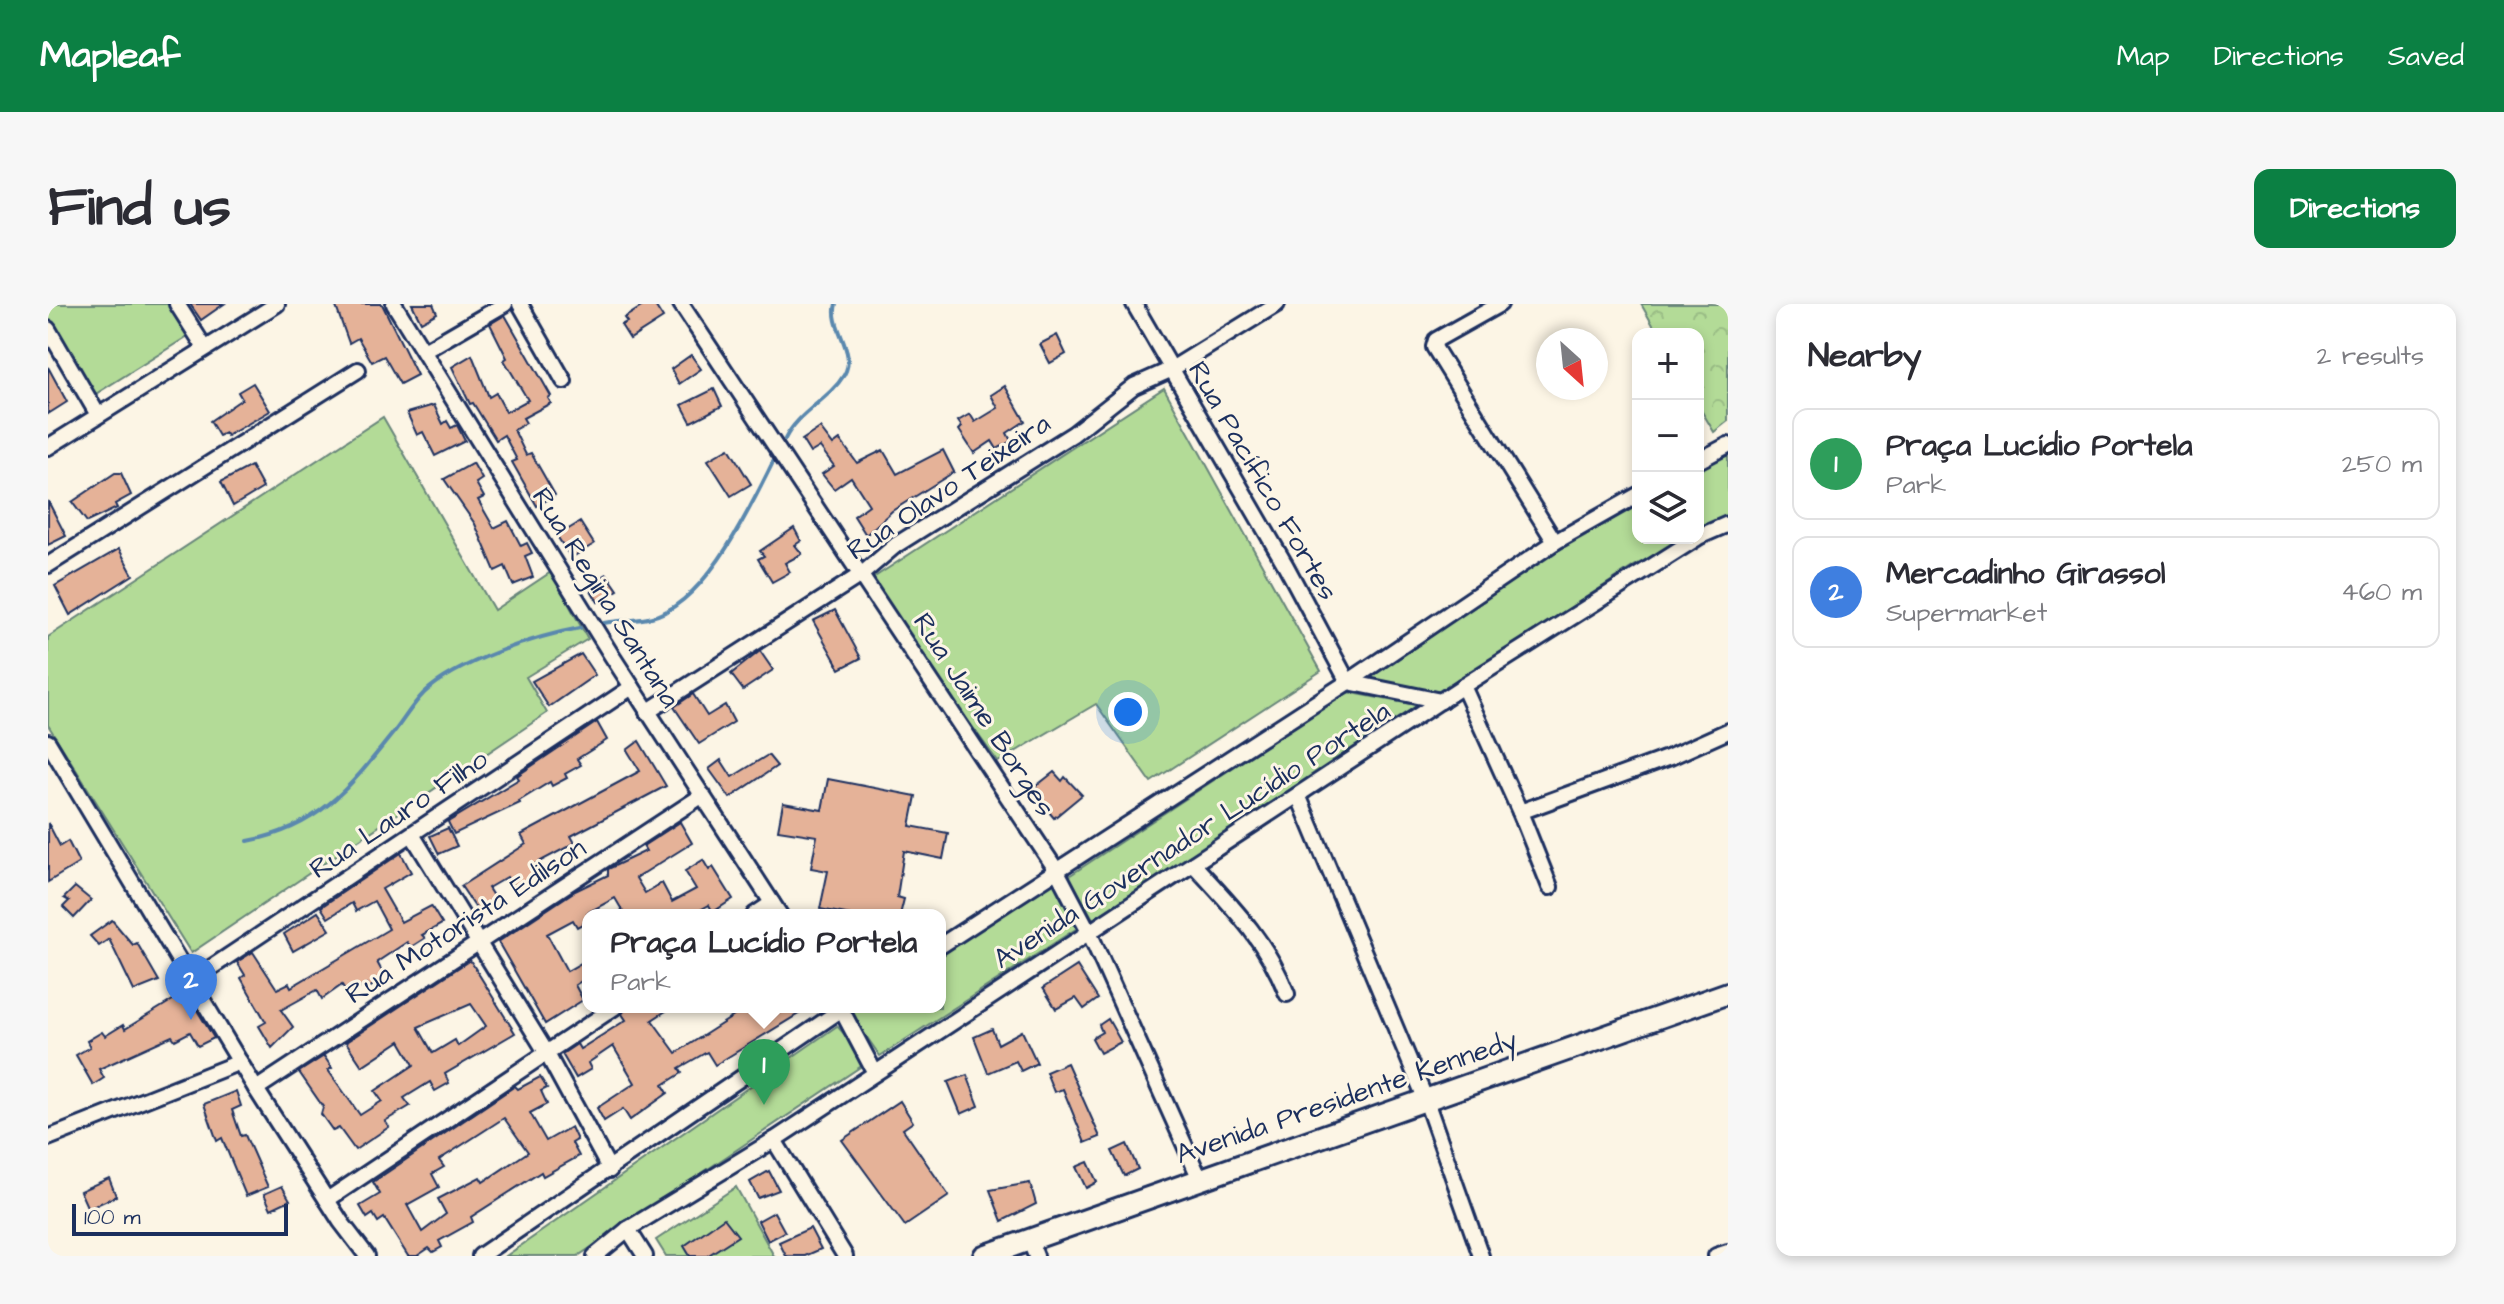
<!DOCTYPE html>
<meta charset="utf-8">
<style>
:root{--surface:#fff;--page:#f7f7f7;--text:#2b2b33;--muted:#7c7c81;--line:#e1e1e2;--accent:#0b8043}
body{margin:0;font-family:"Architects Daughter",sans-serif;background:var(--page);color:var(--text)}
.controls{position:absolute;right:24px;top:24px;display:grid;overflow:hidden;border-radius:16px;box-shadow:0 4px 12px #0003}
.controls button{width:72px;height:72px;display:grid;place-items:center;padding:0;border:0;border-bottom:2px solid var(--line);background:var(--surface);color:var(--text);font:40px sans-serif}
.compass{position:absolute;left:1488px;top:24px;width:72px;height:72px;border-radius:50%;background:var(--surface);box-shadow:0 4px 12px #0003;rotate:153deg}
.scale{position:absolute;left:24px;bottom:20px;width:216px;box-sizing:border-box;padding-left:8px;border:4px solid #1b2f5e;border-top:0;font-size:22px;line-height:28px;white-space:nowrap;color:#1b2f5e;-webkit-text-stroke:6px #fcf5e5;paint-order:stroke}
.you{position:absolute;left:1080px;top:408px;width:28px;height:28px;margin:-20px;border:6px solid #fff;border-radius:50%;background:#1a73e8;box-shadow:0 0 0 12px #1a73e833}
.badge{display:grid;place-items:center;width:52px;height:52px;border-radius:50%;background:var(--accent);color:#fff;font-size:26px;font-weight:700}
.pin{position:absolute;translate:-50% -66px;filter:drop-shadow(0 2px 4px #0008)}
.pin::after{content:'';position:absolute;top:42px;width:28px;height:24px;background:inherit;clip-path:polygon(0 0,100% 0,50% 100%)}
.popup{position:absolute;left:534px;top:605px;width:364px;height:104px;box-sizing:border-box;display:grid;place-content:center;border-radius:16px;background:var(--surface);filter:drop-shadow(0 2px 6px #0005);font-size:26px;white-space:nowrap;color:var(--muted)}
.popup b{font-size:30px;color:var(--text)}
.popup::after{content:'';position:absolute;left:50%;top:100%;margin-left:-16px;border:16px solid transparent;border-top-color:var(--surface)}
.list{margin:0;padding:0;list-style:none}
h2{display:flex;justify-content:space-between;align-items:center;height:104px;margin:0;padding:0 32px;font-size:34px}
h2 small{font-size:26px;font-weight:400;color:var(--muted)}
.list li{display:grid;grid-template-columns:52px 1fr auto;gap:24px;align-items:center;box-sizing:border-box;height:112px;margin:0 16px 16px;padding:0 16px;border:2px solid var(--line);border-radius:16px}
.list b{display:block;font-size:30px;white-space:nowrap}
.list p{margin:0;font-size:26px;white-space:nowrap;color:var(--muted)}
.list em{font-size:26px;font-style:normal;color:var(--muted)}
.icon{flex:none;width:44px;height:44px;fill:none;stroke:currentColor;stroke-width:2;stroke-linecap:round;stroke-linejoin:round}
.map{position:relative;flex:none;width:1680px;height:952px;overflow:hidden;border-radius:16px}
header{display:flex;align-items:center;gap:48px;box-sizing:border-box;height:112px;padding:0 40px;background:var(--accent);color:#fff}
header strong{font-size:38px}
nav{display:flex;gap:44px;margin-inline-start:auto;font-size:28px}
.intro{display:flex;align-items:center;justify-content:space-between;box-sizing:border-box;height:192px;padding:0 48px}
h1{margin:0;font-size:56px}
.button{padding:20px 36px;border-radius:16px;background:var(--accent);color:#fff;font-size:28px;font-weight:700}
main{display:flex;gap:48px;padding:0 48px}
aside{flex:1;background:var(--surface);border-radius:16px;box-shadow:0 4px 12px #0003}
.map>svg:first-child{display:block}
.green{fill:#b3db97;stroke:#67857a;stroke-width:2}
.forest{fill:url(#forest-crowns);stroke:#67857a;stroke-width:2}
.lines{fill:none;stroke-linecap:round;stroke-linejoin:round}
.stream{stroke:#5a88ae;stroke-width:4}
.building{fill:#e5b298;stroke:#1b2f5e;stroke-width:2;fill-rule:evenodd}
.street-casing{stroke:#1b2f5e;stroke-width:20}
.secondary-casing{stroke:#1b2f5e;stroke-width:26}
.street{stroke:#fcf5e5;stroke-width:14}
.secondary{stroke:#fcf5e5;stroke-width:20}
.labels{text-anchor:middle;stroke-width:6;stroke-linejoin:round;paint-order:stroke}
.street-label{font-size:28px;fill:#1b2f5e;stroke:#fcf5e5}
</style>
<header>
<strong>Mapleaf</strong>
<nav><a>Map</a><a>Directions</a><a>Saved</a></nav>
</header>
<div class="intro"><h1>Find us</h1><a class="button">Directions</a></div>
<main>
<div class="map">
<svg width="1680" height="952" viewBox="0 0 1680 952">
<defs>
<pattern id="forest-crowns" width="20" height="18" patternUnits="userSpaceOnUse" patternTransform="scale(2)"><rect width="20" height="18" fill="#b3db97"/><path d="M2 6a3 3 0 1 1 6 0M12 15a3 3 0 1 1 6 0" fill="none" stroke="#99bc85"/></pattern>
</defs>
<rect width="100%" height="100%" fill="#fcf5e5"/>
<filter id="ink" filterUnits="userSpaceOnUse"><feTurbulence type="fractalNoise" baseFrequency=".0125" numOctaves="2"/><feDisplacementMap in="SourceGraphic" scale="16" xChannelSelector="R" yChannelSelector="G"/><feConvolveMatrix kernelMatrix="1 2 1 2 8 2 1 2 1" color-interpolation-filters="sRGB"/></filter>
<g filter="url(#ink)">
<g class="green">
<path d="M0 0H120L140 32 46 91 0 16Z"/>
<path d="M1116 84 1273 367 1103 478 1048 400 950 458 819 278Z"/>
<path d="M335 113 446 306 503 268 540 335 478 373 499 409 143 649 0 421V333Z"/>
<path d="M1680 149V211L1650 227V165Z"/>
<path d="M1590 199V234H1637L1586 262 1393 388 1319 376 1511 245Z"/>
<path d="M1299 388 1373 402 1045 615 1021 572Z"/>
<path d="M1006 577 1037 619 832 752 802 709 812 703H892V651Z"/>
<path d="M789 722 821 757 530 952H458Z"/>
<path d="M688 883 726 952H618L608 936Z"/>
</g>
<path class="forest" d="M1593 0H1680V117L1666 128 1650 101V30H1610Z"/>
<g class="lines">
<g class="stream">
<path d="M737 135C750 108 781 96 796 71 810 47 781 24 788 0"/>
<path d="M556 319C571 316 586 317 600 314 657 302 701 206 725 158"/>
<path d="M200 537C272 523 302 483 346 428 356 415 365 400 376 389 409 358 488 332 532 324"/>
</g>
</g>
<g class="building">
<path d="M142 0H176L153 16Z"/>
<path d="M287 0H334L369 71 352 80 336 52 324 58 310 34 301 39Z"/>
<path d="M364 0H385L389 9 373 18Z"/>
<path d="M598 0H606L615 14 582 35 573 21 579 18 576 14Z"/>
<path d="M457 11 503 92 500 94 503 99 475 114 478 119 466 126 478 151 483 149 507 191 489 202 464 158 469 156 456 131 448 136 425 99 422 100 404 63 424 51 441 93 448 89 458 108 480 96 456 56 459 54 442 20Z"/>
<path d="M1009 31 1018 50 1002 59 992 40Z"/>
<path d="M643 51 653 65 631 80 623 65Z"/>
<path d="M0 63 19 98 0 110Z"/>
<path d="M205 79 222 107 179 132 177 129 171 132 162 117 194 95 190 88Z"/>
<path d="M957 82 977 117 959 129 963 137 949 145 944 137 926 149 911 126 914 123 910 117 922 110 927 118 950 104 943 91Z"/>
<path d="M666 85 674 102 643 118 634 101Z"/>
<path d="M386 101 395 120 399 117 403 124 409 121 417 137 387 152 375 128 369 131 359 109Z"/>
<path d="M772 124 785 141 792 136 809 159 835 146 849 170 895 146 906 168 844 207 818 231 806 212 821 201 803 173 786 185 774 170 786 162 772 143 762 149 754 136Z"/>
<path d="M681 144 703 180 683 192 660 156Z"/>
<path d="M425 159 434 175 428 179 436 193 430 196 446 224 460 217 473 242 479 239 484 249 477 252 485 273 465 281 457 262 447 267 427 220 396 175Z"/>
<path d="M203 162 215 184 185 202 173 178Z"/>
<path d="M67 169H73L83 191 67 200 69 204 39 218 24 198Z"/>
<path d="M0 197 18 232 0 241Z"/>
<path d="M532 218 546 240 523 254 509 232Z"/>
<path d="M746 224 753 237 747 241 754 250 737 259 742 268 724 278 710 255 716 252 712 247Z"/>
<path d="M71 245 85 271 22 311 7 282Z"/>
<path d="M559 270 570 286 550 298 540 281Z"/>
<path d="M787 306 813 354 792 365 765 317Z"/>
<path d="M712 347 725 366 695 386 683 370Z"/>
<path d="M533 350 547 371 501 403 484 377Z"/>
<path d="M645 390 659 412 677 401 686 418 651 440 626 403Z"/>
<path d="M549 418 559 436 529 455 533 461 517 470 519 474 504 482 502 478 471 497 472 499 406 530 400 518 471 475 469 472Z"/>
<path d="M591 437 618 482 523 532 527 539 485 561 491 570 468 586 459 573 440 584 447 595 429 606 413 582 478 540 473 531 592 467 579 446Z"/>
<path d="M720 451 729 462 682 494 661 465 673 456 684 473Z"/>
<path d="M1006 468 1014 477 1017 473 1034 491 1006 514 990 495 994 491 987 483Z"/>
<path d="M780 475 868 492 862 522 900 529 895 555 856 547 849 593 856 595 852 611H803L772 605 780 567 763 564 769 532 730 526 735 499 774 506Z"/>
<path d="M632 518 644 539 588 574 597 589 614 579 624 598 648 585 637 567 655 556 661 566 665 563 685 595 665 608 661 601 643 611H577L567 594 539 609 540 617 529 623 525 616 499 630 519 667 540 655V673L527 681 535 696 497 720 450 638 527 587 560 571V565L598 547 595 542Z"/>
<path d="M0 519 12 542 20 537 31 559 0 578Z"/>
<path d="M400 524 409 542 391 550 382 532Z"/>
<path d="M353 549 363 568 334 585 353 618 383 602 394 620 374 631 377 634 363 643 359 638 329 658 337 673 321 684 319 680 300 691 294 681 274 695 269 686 233 706 245 723 224 744 211 722 218 718 193 674 197 671 189 658 205 648 229 685 241 679 243 683 341 625 326 597 308 607 304 599 280 614 273 603Z"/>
<path d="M27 583 43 596 26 614 15 603 21 597 16 594Z"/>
<path d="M270 608 282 626 245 647 236 630Z"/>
<path d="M64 616 85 641 89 639 111 677 86 687 61 635 51 642 42 632Z"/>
<path d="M422 656 467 729 397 770 401 779 387 787 382 778 356 794 362 802 337 817 341 823 307 846 291 824 285 827 273 810 275 803 251 768 276 752 284 764 280 766 312 811 334 797 327 787 366 761 352 737 314 762 298 738ZM423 700 438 722 410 742 407 736 385 749 370 723Z"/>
<path d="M1029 662 1050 695 1036 705 1028 694 1008 705 995 684Z"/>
<path d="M138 688 166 734 150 742 142 728 127 736 124 732 51 765 56 774 45 781 28 751 42 743 39 737 54 728 57 732 75 721 77 725Z"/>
<path d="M579 703H624L604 716 628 749 700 703H762L667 761 659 748 631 764 634 769 615 781 620 789 582 816 575 805 556 817 549 804 587 779 565 742 540 759 543 765 528 774 514 750 529 740 532 745 578 716 574 710Z"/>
<path d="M1060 715 1073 738 1052 749 1044 734 1054 728 1051 721Z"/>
<path d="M944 725 950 740 974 727 989 759 973 767 968 757 940 769 926 733Z"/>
<path d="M1019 759 1052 833 1037 839 1015 785 1006 788 998 768Z"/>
<path d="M919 771 931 802 913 810 900 778Z"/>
<path d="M492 773 499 784 493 787 499 800 482 809 498 837 523 823 529 836 524 839 531 852 495 872 493 868 423 913 425 918 391 937 394 943 385 948 381 944 369 952H360L336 914 330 918 325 910 319 914 312 902 332 890 325 878 467 782 470 785ZM456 814 480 848 435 878 432 873 390 895 398 910 374 928 359 901 391 883 384 870 396 863 391 856Z"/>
<path d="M188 787 193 802 184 806 193 832 197 831 220 883 198 892 174 834 169 837 156 800Z"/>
<path d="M852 797 865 818 855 825 901 892 857 922 794 836Z"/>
<path d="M1079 840 1090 865 1076 872 1064 847Z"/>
<path d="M1040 858 1049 878 1038 884 1028 863Z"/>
<path d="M721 867 731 886 710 894 702 878Z"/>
<path d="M61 874 68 892 40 905 32 887Z"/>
<path d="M982 879 988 900 954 917 942 886Z"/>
<path d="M234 882 242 896 223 905 216 890Z"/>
<path d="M726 908 737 928 720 937 710 917Z"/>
<path d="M676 914 690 932 659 952H642L636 942Z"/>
<path d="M762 924 773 945 757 952H738L731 938Z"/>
</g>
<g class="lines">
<defs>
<g id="street">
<path d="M129 0 157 44"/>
<path d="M346 0 564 352 732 611"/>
<path d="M472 0 516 77"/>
<path d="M633 0 1009 567 1041 628 1151 873"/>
<path d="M1086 0 1238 262 1300 378 1393 397"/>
<path d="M1452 0 1388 36 1386 43 1507 238"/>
<path d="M0 25 50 111"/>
<path d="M376 47 457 0"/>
<path d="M0 143 229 0"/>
<path d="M1650 157 1680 141"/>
<path d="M1650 233 1680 220"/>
<path d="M0 261 310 66"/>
<path d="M1415 382 1472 508 1622 453 1680 427"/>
<path d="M599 408 814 270 848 241 1025 130 1086 82 1122 66 1229 0"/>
<path d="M0 438 208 785 293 918 319 952"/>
<path d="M1250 491 1377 794 1433 952"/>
<path d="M1472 508 1502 583"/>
<path d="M365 532 498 748 562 866"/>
<path d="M1145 560C1183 601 1219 637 1239 690"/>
<path d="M706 611 724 599"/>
<path d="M892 642 1300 378 1507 238 1590 191"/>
<path d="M143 677 584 383"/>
<path d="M792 703 827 769"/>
<path d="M208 785 655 491"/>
<path d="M0 834 192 758"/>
<path d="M726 836 797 952"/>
<path d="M279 896 567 703"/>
<path d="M580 925 597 952"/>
<path d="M981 935 988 952"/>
<path d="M432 952 797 703"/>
<path d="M547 952 580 925 726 836 1415 382 1649 234"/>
<path d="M1668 952 1680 948"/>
</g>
<path id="secondary" d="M936 952 1680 689"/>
</defs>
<use href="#street" class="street-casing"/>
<use href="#secondary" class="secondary-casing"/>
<use href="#street" class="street"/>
<use href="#secondary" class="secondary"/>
</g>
</g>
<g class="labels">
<g class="street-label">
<text transform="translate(1216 176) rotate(60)" y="10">Rua Pacífico Fortes</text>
<text transform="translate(900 182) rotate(-34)" y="10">Rua Olavo Teixeira</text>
<text transform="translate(559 293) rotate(58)" y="10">Rua Regina Santana</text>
<text transform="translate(937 410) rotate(57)" y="10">Rua Jaime Borges</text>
<text transform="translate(350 509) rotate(-34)" y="10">Rua Lauro Filho</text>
<text transform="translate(1143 530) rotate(-33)" y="10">Avenida Governador Lucídio Portela</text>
<text transform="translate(417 616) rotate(-33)" y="10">Rua Motorista Edilson</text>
<text transform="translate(1298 792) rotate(-19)" y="10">Avenida Presidente Kennedy</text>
</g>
</g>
</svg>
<div class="controls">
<button>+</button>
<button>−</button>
<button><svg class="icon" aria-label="layers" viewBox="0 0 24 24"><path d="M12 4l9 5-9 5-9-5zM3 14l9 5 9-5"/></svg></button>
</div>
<svg class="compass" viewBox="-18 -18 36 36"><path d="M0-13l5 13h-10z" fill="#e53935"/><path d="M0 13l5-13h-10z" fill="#7c7c81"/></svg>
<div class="scale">100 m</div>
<div class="you"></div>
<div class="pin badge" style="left:716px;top:801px;background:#2e9e5b">1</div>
<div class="popup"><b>Praça Lucídio Portela</b>Park</div>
<div class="pin badge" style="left:143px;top:716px;background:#3f7fe0">2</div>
</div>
<aside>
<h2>Nearby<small>2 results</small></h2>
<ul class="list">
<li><span class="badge" style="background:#2e9e5b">1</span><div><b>Praça Lucídio Portela</b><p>Park</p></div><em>250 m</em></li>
<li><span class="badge" style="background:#3f7fe0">2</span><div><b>Mercadinho Girassol</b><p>Supermarket</p></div><em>460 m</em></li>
</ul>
</aside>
</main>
